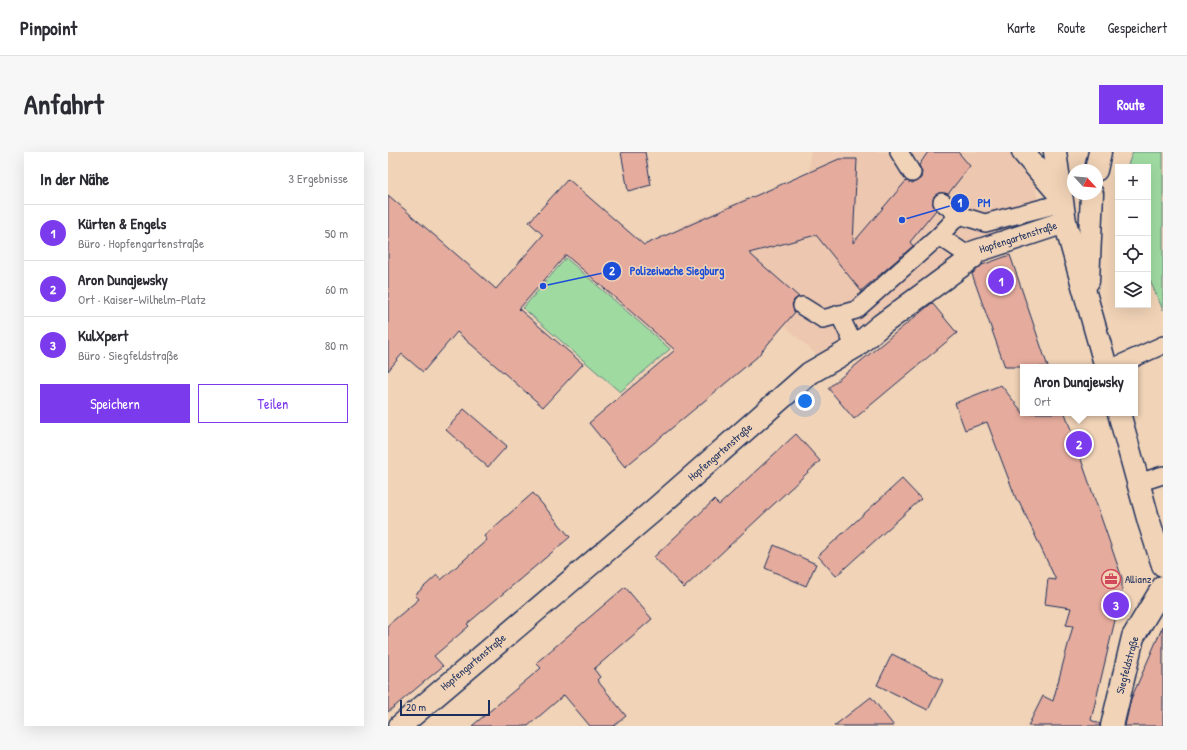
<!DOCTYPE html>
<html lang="de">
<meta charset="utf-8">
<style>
:root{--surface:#fff;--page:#f7f7f7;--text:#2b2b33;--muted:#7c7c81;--line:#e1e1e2;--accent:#7c3aed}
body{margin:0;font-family:"Patrick Hand",sans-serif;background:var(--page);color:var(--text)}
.controls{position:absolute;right:12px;top:12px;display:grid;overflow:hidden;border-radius:0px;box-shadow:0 4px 16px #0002}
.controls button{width:36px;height:36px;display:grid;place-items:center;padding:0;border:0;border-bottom:1px solid var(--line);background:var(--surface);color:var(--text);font:20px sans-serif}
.compass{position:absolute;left:679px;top:12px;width:36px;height:36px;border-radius:50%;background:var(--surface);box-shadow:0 4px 16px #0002;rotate:116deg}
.scale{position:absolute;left:12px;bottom:10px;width:90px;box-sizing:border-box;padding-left:4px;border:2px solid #1b2f5e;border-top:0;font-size:11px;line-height:14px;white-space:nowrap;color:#1b2f5e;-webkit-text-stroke:3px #f1d3b7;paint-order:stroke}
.you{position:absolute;left:417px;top:249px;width:14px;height:14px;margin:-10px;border:3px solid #fff;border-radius:50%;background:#1a73e8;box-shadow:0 0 0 6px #1a73e833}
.badge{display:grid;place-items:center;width:26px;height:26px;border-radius:50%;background:var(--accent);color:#fff;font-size:13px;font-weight:700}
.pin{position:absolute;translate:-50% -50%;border:2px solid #fff;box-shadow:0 1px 4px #0006}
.popup{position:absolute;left:632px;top:212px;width:118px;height:52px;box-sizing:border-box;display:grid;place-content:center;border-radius:0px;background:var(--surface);filter:drop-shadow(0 1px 3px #0005);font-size:13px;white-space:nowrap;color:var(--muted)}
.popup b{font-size:15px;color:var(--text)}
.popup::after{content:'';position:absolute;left:50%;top:100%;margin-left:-8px;border:8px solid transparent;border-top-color:var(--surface)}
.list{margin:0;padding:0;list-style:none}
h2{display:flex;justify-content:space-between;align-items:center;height:52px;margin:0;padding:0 16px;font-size:17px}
h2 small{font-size:13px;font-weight:400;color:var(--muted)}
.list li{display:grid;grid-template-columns:26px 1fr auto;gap:12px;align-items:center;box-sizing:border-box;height:56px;padding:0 16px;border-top:1px solid var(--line)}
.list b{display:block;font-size:15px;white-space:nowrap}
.list p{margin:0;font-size:13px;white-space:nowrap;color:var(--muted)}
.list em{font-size:13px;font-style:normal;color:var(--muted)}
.actions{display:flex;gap:8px;padding:12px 16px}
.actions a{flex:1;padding:9px 0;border:1px solid var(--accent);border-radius:0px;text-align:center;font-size:14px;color:var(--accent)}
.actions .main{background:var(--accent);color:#fff}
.icon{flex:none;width:22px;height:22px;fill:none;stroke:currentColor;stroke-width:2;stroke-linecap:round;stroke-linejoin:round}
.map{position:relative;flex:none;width:775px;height:574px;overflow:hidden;border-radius:0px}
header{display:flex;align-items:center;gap:24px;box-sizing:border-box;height:56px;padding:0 20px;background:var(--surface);border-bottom:1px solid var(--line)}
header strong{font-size:19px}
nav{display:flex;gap:22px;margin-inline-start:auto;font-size:14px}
.intro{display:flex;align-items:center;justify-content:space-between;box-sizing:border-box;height:96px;padding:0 24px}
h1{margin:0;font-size:28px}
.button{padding:10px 18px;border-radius:0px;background:var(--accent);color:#fff;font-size:14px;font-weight:700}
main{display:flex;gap:24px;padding:0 24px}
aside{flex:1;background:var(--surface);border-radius:0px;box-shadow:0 4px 16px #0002}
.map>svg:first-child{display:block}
.built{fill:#edc7af}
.green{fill:#9fdaa1;stroke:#5d8480}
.building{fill:#e5ac9d;stroke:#1b2f5e}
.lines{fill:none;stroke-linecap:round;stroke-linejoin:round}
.service-casing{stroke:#1b2f5e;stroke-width:20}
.minor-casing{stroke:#1b2f5e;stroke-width:25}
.secondary-casing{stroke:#1b2f5e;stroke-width:25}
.service{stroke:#f1d3b7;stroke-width:17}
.minor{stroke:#f1d3b7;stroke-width:22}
.secondary{stroke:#f1d3b7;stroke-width:22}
.labels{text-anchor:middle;stroke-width:3;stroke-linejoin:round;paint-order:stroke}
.street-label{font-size:11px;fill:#1b2f5e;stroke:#f1d3b7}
.poi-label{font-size:11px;fill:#1b2f5e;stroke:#f1d3b7;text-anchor:start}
.leader{fill:none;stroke:#1d4ed8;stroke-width:1.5}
.callout-dot{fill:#1d4ed8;stroke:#f1d3b7;stroke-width:1.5}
.mark-label{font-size:12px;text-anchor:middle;font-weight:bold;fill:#fff}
.callout-label{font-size:12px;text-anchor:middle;font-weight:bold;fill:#1d4ed8;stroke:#f1d3b7;stroke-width:3;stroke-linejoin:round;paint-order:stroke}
</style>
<header>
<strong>Pinpoint</strong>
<nav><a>Karte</a><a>Route</a><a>Gespeichert</a></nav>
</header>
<div class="intro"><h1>Anfahrt</h1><a class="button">Route</a></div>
<main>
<aside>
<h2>In der Nähe<small>3 Ergebnisse</small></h2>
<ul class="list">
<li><span class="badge">1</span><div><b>Kürten &amp; Engels</b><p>Büro · Hopfengartenstraße</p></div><em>50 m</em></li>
<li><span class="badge">2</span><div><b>Aron Dunajewsky</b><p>Ort · Kaiser-Wilhelm-Platz</p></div><em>60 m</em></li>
<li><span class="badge">3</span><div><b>KulXpert</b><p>Büro · Siegfeldstraße</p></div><em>80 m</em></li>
</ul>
<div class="actions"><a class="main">Speichern</a><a>Teilen</a></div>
</aside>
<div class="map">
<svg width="775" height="574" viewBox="0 0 775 574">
<rect width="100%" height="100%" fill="#f1d3b7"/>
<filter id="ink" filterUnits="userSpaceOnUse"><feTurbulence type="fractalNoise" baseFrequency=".025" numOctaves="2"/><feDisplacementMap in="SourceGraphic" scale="8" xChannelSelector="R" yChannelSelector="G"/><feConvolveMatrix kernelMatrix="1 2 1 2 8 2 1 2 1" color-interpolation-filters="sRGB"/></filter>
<g filter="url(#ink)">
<path class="built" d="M422 0H640L655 72 597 93 500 176 430 204 289 76 356 47 358 60 420 45Z"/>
<g class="green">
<path d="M745 0H775V158L760 124V15H739Z"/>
<path d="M178 106 282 197 232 240 135 156Z"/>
</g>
<g class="building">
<path d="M233 0H257L263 33 240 39Z"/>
<path d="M540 0H570L582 14 560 42 551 41 546 44 545 53 548 58 522 90 525 94 473 139 428 83 361 101 411 145 406 148 404 153 407 160 369 205 237 315 201 271 287 198 178 103 131 157 195 212 155 255 69 180 35 220 14 202 0 219V43L108 137 155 83 141 70 180 27 256 93 451 7H469L465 91 518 29 525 31 533 26 534 20 531 13Z"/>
<path d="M622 103 660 215H617L584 122 594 113Z"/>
<path d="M544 151 569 181 466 267 440 236Z"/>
<path d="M613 233 635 261H677L734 426V439L703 568 712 572V574H640L655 544 665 549 685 474 678 473 683 456 657 452 660 427 668 428 631 349H629L599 270 577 278 567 251Z"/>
<path d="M76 257 119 294 100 315 58 278Z"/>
<path d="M408 282 432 309 296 436 266 405 326 348 331 353Z"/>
<path d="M514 327 533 347 448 424 430 404Z"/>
<path d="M145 341 182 385 79 472 81 474 46 504 55 514 0 560V473L31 447 27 443 49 423 53 428 99 388 96 384Z"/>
<path d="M386 393 428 412 418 434 377 416Z"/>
<path d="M237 435 264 467 206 517 212 525 209 528 238 564 226 574H202L176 543 140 574H84L153 516 148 511Z"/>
<path d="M775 474V574H737L743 547Z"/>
<path d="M504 502 555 528 540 558 489 533Z"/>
<path d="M483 545 506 574H446Z"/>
</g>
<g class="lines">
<defs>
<g id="service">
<path d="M511 0 524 21"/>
<path d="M554 50 571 63 597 71 674 51"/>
<path d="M551 84 584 106"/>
<path d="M414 154 435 167 468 158 551 84 571 63"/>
<path d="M451 162 467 195"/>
<path d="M726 215 775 193"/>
<path d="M750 331 775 323"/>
</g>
<g id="minor">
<path d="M667 0 677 70 718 215"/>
<path d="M708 18 712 0"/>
<path d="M700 129 704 42"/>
<path d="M731 261 761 370 775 413"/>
<path d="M12 574 265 359 422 221 467 195 493 173 584 106 586 100 677 70"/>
<path d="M724 574 745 485 775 435"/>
</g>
<path id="secondary" d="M635 0 673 44"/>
</defs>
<use href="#service" class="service-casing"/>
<use href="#minor" class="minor-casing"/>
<use href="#secondary" class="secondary-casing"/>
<use href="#service" class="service"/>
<use href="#minor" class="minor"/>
<use href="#secondary" class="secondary"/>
</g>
</g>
<defs>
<symbol id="office-ring" viewBox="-11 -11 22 22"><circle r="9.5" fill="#f1d3b7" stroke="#d1495b" stroke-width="1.5"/><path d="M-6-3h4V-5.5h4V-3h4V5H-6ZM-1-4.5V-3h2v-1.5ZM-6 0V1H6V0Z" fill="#d1495b"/></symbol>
</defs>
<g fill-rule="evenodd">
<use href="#office-ring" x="712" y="416" width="22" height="22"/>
</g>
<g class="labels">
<g class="street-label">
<text transform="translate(630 85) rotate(-18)" y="4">Hopfengartenstraße</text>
<text transform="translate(332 300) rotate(-41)" y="4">Hopfengartenstraße</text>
<text transform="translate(85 510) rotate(-40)" y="4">Hopfengartenstraße</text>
<text transform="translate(739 513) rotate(-75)" y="4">Siegfeldstraße</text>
</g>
<g class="poi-label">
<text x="737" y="431">Allianz</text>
</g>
</g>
<path class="leader" d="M514 68L572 51M155 134L224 119"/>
<g class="callout-dot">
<circle cx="514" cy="68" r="4"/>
<circle cx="155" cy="134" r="4"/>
<circle cx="572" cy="51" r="10"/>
<circle cx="224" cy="119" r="10"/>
</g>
<g class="mark-label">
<text x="572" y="55">1</text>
<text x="224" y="123">2</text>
</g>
<g class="callout-label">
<text x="596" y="55">PM</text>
<text x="289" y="123">Polizeiwache Siegburg</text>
</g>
</svg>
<div class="controls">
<button>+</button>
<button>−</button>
<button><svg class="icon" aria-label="locate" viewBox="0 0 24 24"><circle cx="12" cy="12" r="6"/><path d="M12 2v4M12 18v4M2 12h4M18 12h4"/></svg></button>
<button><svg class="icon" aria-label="layers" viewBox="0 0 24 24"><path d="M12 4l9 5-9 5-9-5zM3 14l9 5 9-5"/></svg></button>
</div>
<svg class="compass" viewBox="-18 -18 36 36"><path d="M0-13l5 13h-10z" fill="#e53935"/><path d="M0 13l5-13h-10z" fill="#7c7c81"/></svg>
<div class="scale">20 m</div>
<div class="you"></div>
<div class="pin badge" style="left:613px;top:129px">1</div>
<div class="pin badge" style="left:691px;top:292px">2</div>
<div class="popup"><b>Aron Dunajewsky</b>Ort</div>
<div class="pin badge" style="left:728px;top:453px">3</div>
</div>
</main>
